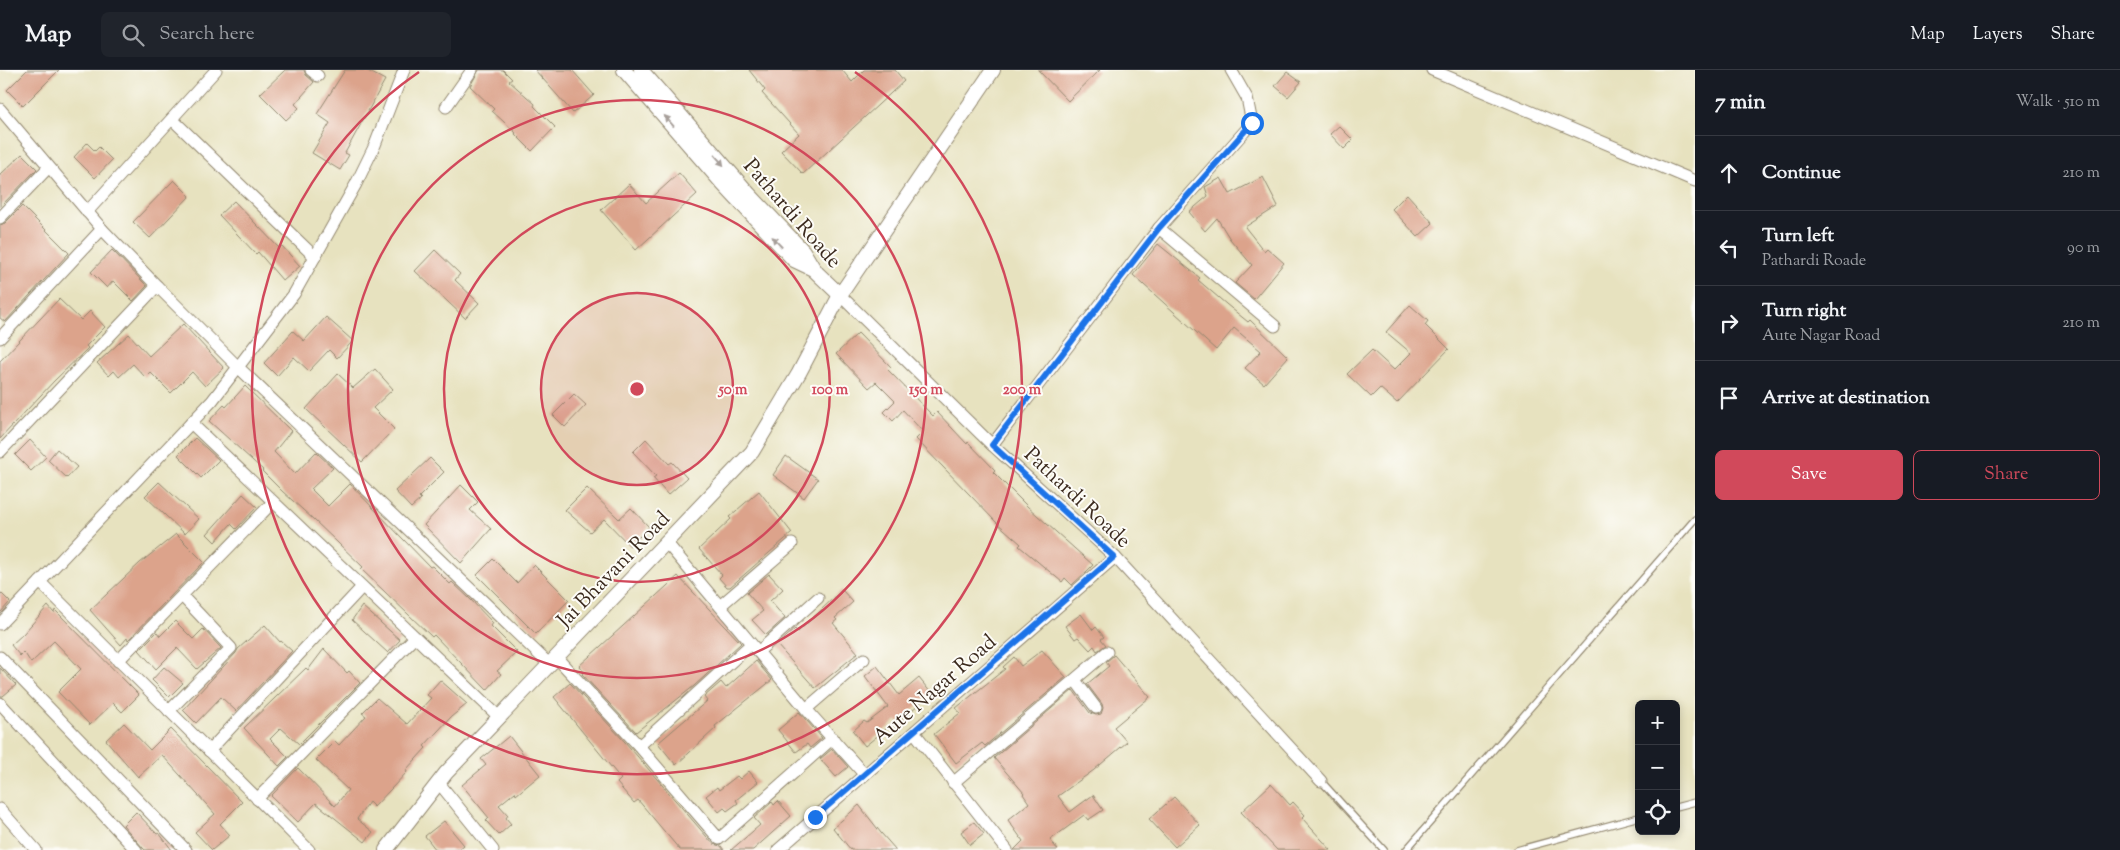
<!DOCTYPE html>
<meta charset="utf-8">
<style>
:root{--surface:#171b24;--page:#20242c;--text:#f1f3f6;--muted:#9ea1a6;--line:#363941;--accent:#d1495b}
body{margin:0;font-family:"Sorts Mill Goudy",serif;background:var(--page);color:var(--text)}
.controls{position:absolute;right:15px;bottom:15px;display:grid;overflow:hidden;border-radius:8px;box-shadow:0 2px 8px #0003}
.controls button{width:45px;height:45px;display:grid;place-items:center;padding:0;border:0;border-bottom:1px solid var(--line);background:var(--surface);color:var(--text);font:25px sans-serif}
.stop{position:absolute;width:15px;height:15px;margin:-11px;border:4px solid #1a73e8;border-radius:50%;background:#fff}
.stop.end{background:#1a73e8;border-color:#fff;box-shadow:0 1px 5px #0008}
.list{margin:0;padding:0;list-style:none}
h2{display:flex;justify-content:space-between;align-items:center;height:65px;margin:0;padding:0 20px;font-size:21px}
h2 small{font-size:16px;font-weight:400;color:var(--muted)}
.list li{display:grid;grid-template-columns:32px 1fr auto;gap:15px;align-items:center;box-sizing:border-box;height:75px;padding:0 20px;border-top:1px solid var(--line)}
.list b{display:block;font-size:19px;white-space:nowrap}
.list p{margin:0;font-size:16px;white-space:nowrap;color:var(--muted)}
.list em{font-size:16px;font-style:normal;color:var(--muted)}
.actions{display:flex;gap:10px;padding:15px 20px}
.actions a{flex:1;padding:11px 0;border:1px solid var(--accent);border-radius:8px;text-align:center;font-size:18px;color:var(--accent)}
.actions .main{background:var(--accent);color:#fff}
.icon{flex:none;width:28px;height:28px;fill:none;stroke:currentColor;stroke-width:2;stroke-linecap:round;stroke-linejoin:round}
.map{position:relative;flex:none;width:1695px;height:780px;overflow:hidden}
header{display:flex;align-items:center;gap:30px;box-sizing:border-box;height:70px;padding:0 25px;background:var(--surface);border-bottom:1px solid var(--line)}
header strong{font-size:24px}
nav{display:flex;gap:28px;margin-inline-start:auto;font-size:18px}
.search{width:350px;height:45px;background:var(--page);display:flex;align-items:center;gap:12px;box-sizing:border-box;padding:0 18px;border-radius:8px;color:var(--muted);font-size:19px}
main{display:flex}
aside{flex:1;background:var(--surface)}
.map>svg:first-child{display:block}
.building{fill:#dca38b}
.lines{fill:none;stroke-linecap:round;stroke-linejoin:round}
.service-casing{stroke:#91866e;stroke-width:8}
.minor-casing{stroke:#91866e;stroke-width:13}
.tertiary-casing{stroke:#91866e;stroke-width:16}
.service{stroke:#fff;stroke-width:5.5}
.minor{stroke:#fff;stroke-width:11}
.tertiary{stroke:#fff;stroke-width:14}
.oneway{fill:#a79f9a}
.route{stroke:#1a73e8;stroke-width:6}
.ring{fill:none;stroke:#d1495b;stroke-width:2.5}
.labels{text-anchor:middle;stroke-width:4;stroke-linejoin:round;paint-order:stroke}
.street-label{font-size:21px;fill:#3b2a1e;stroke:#fdfcf7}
.centre{fill:#d1495b;stroke:#fdfcf7;stroke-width:2.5}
.ring-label{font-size:15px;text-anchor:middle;font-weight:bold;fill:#d1495b;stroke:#fdfcf7;stroke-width:4;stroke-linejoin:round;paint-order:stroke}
</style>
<header>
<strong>Map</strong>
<div class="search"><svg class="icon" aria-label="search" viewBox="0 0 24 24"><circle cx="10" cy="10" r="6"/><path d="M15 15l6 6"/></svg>Search here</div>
<nav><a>Map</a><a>Layers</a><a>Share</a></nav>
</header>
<main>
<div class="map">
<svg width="1695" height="780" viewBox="0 0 1695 780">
<rect width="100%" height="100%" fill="#fdfcf7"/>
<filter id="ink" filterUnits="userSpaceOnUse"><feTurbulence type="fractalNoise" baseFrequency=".02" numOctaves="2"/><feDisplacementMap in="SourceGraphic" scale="10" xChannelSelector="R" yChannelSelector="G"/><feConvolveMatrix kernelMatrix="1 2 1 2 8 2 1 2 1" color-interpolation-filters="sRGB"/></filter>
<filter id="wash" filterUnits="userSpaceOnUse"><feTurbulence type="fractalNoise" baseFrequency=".0096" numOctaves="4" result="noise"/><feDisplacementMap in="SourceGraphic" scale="20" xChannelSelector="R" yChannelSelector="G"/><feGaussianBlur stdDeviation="1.12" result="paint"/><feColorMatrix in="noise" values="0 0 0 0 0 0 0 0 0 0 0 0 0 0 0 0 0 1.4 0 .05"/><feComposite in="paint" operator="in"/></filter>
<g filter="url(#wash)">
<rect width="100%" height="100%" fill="#e7e2bf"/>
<g id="blocks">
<g class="building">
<path d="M27 0H59L23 36 7 20Z"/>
<path d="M285 0H304L306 5 314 12 295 34 299 38 286 50 260 24Z"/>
<path d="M345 0H366L385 10 345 83 349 85 340 100 312 83 330 53 317 44Z"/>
<path d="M479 0H503L512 9 509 11 535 34 534 36 555 57 532 81 515 64 516 63 492 41 494 39 470 16Z"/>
<path d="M535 0H572L594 25 573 43Z"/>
<path d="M749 0H842L852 12 864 0H895L904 11 803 104 781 81 799 64 762 23 765 20Z"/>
<path d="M1038 0H1100L1068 31Z"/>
<path d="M1287 2 1301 12 1288 27 1275 16Z"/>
<path d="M1339 56 1353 70 1344 79 1330 64Z"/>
<path d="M87 73 95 81 99 77 112 90 95 108 74 87Z"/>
<path d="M22 84 37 99 0 137V105Z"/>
<path d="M679 103 697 124 636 180 601 140 629 114 646 133Z"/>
<path d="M1263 107 1278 136 1245 157 1264 181 1267 178 1284 193 1254 229 1235 213 1252 195 1230 169 1217 148 1205 161 1189 142 1208 126 1205 117 1221 108 1230 124Z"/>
<path d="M174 110 190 126 150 168 133 152Z"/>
<path d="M1407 124 1433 153 1418 167 1392 139Z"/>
<path d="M234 131 279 178 282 176 300 196 283 211 258 182 256 184 219 145Z"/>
<path d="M22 136 69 183 5 252 0 248V155L5 153Z"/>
<path d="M1158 174 1200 208 1198 210 1226 234 1248 252 1250 250 1288 287 1264 314 1245 298 1261 281 1234 258 1216 280 1133 205Z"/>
<path d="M112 180 147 216 133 231 113 211 107 218 91 202Z"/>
<path d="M435 180 460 204 455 210 479 233 465 248 415 201Z"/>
<path d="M59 229 81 250 90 241 105 257 86 276 88 278 54 311 0 369V291Z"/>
<path d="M1410 235 1428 251 1425 255 1449 279 1397 333 1380 318 1371 327 1347 304 1372 280 1394 300 1411 283 1386 262Z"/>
<path d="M326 247 353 271 337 288 329 280 309 301 294 287 277 306 264 293 293 261 304 271Z"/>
<path d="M183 254 224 298 205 316 192 302 171 323 150 302 145 307 133 294 119 307 114 301 109 306 97 293 129 264 149 286Z"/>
<path d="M858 263 891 297 888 300 933 346 937 342 967 374 968 372 995 400 993 402 1028 437 1093 495 1087 501 1072 515 1065 508 1062 512 1019 476 1021 474 996 452 916 369 923 362 903 340 893 351 884 342 895 331 876 312 869 318 836 284Z"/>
<path d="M375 299 393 319 373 338 394 359 362 392 306 339 338 304 353 318Z"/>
<path d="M245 316 291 361 274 382 295 404 316 382 333 398 311 419 328 436 350 414 430 497 432 496 450 514 452 512 470 529 493 553 491 556 517 582 497 601 501 604 487 620 434 565 432 567 361 499 363 497 313 449 282 421 262 401 263 400 209 351 224 335 226 337Z"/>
<path d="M574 324 586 335 565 357 553 345Z"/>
<path d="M195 368 219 390 201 408 178 385Z"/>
<path d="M646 369 669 394 672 392 687 408 668 425 653 408 656 406 633 382Z"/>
<path d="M30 370 46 387 31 401 15 385Z"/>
<path d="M57 379 77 397 67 408 48 390Z"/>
<path d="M786 386 818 409 804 428 773 405Z"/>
<path d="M430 388 444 402 419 427 421 429 411 438 395 421Z"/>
<path d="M159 412 199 449 185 464 145 426Z"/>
<path d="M461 415 478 432 470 440 491 459 461 493 424 455Z"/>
<path d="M587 418 619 449 631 438 649 457 630 476 604 449 590 462 565 440Z"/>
<path d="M759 421 792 463 730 517H727L719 508 722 505 699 479 731 449 729 447Z"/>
<path d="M243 424 257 437 236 459 231 454 215 472 207 464Z"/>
<path d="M176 464 204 492 128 570 127 568 121 575 90 540 140 493Z"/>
<path d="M493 489 517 513 534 495 569 530 536 564 477 505Z"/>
<path d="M769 504 783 519 770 531 785 548 766 565 752 550 763 541 747 523Z"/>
<path d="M678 506 741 573 694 616 636 662 582 604 584 602 579 596Z"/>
<path d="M842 520 853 532 835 548 837 550 833 553 858 583 815 618 777 575 795 559 798 562Z"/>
<path d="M0 522 10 532 0 543Z"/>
<path d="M48 536 54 543 55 540 139 625 122 642 113 633 90 655 58 622 81 599 54 571 31 593 24 582 20 586 11 575 23 564Z"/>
<path d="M362 536 400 570 388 583 352 550Z"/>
<path d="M1081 544 1093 560 1096 557 1104 567 1101 569 1106 575 1097 581 1094 576 1090 580 1078 567 1075 569 1065 556Z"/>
<path d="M175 551 193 569 203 559 221 578 197 599 177 578 156 599 139 580 157 562 160 566Z"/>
<path d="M265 555 280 572 281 571 292 581 236 641 221 627 196 653 183 640 236 583 238 579Z"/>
<path d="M324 579 347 603 349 601 360 613 299 674 281 658 270 669 288 687 279 696 244 658 306 598 308 600Z"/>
<path d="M1042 580 1066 607 985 676 982 673 956 693 934 664 960 643 956 638 1005 599 1003 597 1014 587 1021 596Z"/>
<path d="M1114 585 1150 627 1114 657 1127 672 1094 700 1058 726 1070 742 1093 725 1103 740 1088 750 1084 745 1050 770 1058 780H1014L1023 771 1008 750 1029 733 1023 724 1024 723 994 688 1073 620 1090 643 1096 645 1101 644 1103 638 1102 634 1087 614 1109 596 1106 592Z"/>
<path d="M756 591 772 610 715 656 716 658 676 695 658 673 707 631 704 627 721 612 726 618Z"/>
<path d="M877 596 899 625 919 608 931 623 911 641 912 642 899 652 897 650 865 676 853 661 864 651 867 653 888 637 865 606Z"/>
<path d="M164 597 183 613 169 627 152 610Z"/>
<path d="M0 598 16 615 3 626H0Z"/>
<path d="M440 610 467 634 451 647 424 676 426 678 406 700 407 702 374 737 369 732 357 749 373 762 365 772 316 733 298 752 271 726 298 698 335 736 348 720 316 690 335 671 339 675 366 646 362 643 377 628 407 654 431 628 427 625Z"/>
<path d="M570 613 625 672 713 774 721 776 724 780H680L638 730 634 733 617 713 621 709 554 627Z"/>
<path d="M799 642 822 668 810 678 807 674 796 682 778 660Z"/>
<path d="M124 653 150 680 171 659 242 732 220 754 230 765 212 780 195 762 215 744 162 685 138 707 106 670Z"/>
<path d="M509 666 540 705 516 725 515 722 499 735 508 745 506 748 511 754 499 765 486 751 489 748 462 715 486 695 481 689Z"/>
<path d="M832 679 848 697 836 707 820 689Z"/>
<path d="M749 701 758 712 736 730 738 733 727 741 724 738 719 742 706 726 717 717 719 720 737 706 740 709Z"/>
<path d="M1271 714 1290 735 1293 732 1305 745 1302 748 1331 780H1277L1241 742Z"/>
<path d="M1174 727 1200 755 1175 777 1149 749Z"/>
<path d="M778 731 791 746 753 780H731L760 755 754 748 772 732 774 735Z"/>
<path d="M859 735 881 763 896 780H851L833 758Z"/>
<path d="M136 742 157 764 159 763 172 780H145L143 778 123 755Z"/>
<path d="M444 751 464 775 458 780H436L425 766Z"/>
<path d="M974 752 984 764 970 775 961 762Z"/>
</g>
</g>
</g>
<g filter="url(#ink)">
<use href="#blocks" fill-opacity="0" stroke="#91866e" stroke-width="1"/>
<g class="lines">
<defs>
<g id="service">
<path d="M1321 711 1384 780"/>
<path d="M1676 737 1695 732"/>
<path d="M1406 780 1695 449"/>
<path d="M1517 780 1639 747"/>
</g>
<g id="minor">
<path d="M311 0 318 6"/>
<path d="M1432 0 1695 111"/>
<path d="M446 37 472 0"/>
<path d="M0 39 102 159"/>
<path d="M172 49 315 187"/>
<path d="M87 142 216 0"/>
<path d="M0 148 48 98"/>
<path d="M1159 158 1275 256"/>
<path d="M840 225 992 375 1115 487 1321 711"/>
<path d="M0 268 102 159 157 216"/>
<path d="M191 353 499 647"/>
<path d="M992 375 1159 158 1252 53 1247 28 1231 0"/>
<path d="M0 382 157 216 238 297 549 594"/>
<path d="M666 472 806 639 864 704"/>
<path d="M40 512 309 780"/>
<path d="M720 536 792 474"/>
<path d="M0 554 212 331 294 224 356 114 375 75 404 0"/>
<path d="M758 582 818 528"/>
<path d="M0 587 186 780"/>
<path d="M556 587 639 676 751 574"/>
<path d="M118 591 273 432"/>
<path d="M1075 610 1096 638"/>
<path d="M0 633 136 780"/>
<path d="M806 639 864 589"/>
<path d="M169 641 231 578 182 526"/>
<path d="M914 662 1007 780"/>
<path d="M639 676 719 769 833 668"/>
<path d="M209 681 362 517"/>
<path d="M439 713 493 780"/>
<path d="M953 713 1107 582"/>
<path d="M257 729 415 567"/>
<path d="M0 739 36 780"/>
<path d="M778 780 1115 487"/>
</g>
<g id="tertiary">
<path d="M624 0 723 114 794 190 815 200"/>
<path d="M641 0 749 124 803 181 815 201 840 225"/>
<path d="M386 780 446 703 752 382 799 303 840 225 993 0"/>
</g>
</defs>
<use href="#service" class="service-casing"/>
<use href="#minor" class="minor-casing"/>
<use href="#tertiary" class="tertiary-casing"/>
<use href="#service" class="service"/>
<use href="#minor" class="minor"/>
<use href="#tertiary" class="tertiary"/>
</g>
<defs><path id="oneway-solid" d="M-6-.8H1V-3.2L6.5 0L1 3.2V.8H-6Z" transform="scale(1.25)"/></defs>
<g class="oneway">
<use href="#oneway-solid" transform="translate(669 51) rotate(-131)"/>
<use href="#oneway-solid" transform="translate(719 90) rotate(49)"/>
<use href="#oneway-solid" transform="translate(777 172) rotate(-133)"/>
</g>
</g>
<g class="lines" filter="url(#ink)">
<path class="route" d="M815 747 1114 487 992 375 1159 158 1252 53"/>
</g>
<circle cx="637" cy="319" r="96" fill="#d1495b" fill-opacity=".12"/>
<g class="ring">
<circle cx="637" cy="319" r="96"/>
<circle cx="637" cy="319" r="193"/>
<circle cx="637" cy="319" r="289"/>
<path d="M855 2A385 385 0 1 1 419 2"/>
</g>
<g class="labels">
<g class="street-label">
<text transform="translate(793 143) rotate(49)" y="7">Pathardi Roade</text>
<text transform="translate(1078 427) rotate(43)" y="7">Pathardi Roade</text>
<text transform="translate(613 499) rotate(-46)" y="7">Jai Bhavani Road</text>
<text transform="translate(934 619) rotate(-41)" y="7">Aute Nagar Road</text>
</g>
</g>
<circle cx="637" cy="319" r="8" class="centre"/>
<g class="ring-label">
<text x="733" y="324">50 m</text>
<text x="830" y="324">100 m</text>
<text x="926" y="324">150 m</text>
<text x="1022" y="324">200 m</text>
</g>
</svg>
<div class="controls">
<button>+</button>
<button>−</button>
<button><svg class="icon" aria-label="locate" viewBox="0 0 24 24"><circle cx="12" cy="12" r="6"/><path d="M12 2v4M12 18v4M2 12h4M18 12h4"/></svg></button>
</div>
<div class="stop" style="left:1252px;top:53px"></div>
<div class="stop end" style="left:815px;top:747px"></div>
</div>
<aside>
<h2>7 min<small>Walk · 510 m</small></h2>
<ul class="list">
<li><svg class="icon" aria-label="ahead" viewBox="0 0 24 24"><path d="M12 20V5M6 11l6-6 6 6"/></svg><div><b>Continue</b></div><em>210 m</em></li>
<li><svg class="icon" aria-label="left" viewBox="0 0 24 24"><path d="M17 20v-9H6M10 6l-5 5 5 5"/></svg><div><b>Turn left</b><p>Pathardi Roade</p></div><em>90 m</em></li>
<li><svg class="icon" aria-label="right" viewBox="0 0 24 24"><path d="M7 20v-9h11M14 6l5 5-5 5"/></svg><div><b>Turn right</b><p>Aute Nagar Road</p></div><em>210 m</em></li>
<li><svg class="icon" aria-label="arrive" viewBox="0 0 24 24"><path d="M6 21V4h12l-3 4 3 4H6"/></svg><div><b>Arrive at destination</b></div></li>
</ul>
<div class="actions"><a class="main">Save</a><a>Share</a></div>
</aside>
</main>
